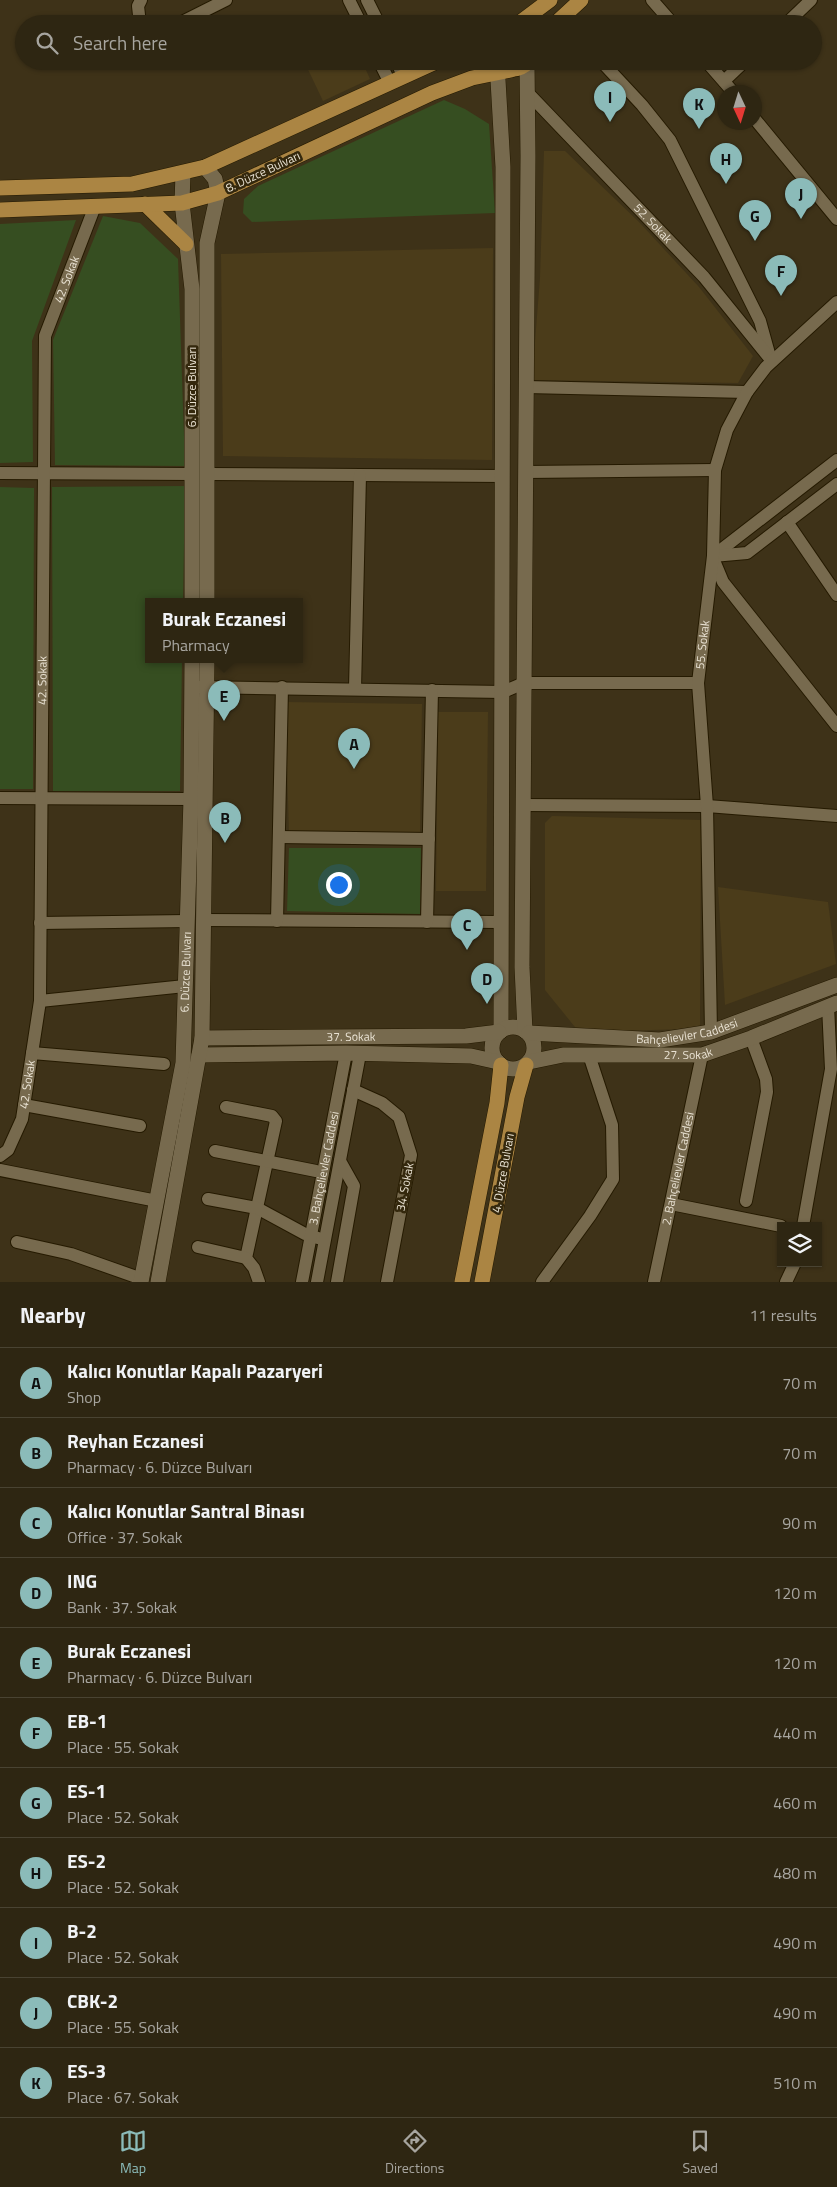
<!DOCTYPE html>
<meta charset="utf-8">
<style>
:root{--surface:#2e2612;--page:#3a3220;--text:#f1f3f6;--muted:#a7a59f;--line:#494332;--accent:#8bbbb9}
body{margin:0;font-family:"Titillium Web",sans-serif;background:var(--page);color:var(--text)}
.controls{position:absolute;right:15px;bottom:15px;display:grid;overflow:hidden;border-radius:0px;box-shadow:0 1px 4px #0004}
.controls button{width:45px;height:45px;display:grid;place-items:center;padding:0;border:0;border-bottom:1px solid var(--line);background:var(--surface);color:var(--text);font:25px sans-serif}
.compass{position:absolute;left:717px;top:85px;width:45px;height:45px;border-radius:50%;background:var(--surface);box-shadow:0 1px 4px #0004;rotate:176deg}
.you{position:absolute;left:338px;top:884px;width:18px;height:18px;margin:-12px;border:4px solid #fff;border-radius:50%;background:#1a73e8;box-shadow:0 0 0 8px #1a73e833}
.badge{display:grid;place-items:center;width:32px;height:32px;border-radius:50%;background:var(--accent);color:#111;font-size:16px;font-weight:700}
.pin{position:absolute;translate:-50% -41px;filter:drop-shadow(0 1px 2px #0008)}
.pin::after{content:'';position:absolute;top:26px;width:18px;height:15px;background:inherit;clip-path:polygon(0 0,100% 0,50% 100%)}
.popup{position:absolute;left:145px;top:598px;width:158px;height:65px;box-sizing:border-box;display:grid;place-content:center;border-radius:0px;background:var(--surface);filter:drop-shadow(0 1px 4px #0005);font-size:16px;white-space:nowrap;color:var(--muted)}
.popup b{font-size:19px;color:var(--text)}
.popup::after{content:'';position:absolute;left:50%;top:100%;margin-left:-10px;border:10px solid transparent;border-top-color:var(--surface)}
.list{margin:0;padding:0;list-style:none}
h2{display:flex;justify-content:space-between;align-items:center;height:65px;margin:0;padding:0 20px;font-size:21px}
h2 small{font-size:16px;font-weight:400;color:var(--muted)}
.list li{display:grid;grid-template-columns:32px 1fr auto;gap:15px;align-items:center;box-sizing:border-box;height:70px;padding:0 20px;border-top:1px solid var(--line)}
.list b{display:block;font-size:19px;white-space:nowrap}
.list p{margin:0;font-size:16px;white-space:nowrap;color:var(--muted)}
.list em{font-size:16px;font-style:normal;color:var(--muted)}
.icon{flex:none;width:28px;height:28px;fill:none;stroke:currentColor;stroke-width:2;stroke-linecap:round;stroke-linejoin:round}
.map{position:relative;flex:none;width:837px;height:1282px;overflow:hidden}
.search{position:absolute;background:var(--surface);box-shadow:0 1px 4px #0004;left:15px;right:15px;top:15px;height:55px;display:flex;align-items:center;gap:12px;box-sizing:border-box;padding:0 18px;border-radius:28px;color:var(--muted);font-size:19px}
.sheet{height:835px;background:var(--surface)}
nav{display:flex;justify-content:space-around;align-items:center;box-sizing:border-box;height:70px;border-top:1px solid var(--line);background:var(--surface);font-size:14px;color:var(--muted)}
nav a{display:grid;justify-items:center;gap:2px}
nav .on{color:var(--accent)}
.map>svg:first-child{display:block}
.built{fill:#4b3c1a}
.green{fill:#364e21}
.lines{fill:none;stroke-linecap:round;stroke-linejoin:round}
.street-casing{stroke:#251a01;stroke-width:14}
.secondary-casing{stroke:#251a01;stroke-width:16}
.primary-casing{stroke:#251a01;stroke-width:16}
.street{stroke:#776a4e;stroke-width:12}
.secondary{stroke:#776a4e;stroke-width:15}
.primary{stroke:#ab8543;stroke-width:15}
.labels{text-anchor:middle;stroke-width:5;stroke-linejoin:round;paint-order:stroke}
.street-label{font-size:12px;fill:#e9e2d3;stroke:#34280d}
</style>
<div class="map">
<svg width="837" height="1282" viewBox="0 0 837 1282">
<rect width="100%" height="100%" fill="#3e3218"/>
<g class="built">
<path d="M304 61H362L370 79 323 101Z"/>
<path d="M544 151H565L639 222 699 287 753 356 738 383 532 380 540 278Z"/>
<path d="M493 248 492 460 223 456 221 254Z"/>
<path d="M285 702 422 704 420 835 289 833Z"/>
<path d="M438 712H488L486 891H436Z"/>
<path d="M552 816 701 820 700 1026 689 1029 579 1032 545 990V823Z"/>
<path d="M718 887 828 902 836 964 725 1005Z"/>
</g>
<g class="green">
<path d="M444 100 465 109 489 124 495 213 252 222 243 213 244 199 258 186Z"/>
<path d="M103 216 140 223 178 259 185 466 55 465 53 340Z"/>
<path d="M76 220 32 341 33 462 0 463V224Z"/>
<path d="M185 486 183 602H149V660H182L180 791H53L52 487Z"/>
<path d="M0 487 34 488 33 789H0Z"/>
<path d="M289 848H421L420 914 287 911Z"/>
</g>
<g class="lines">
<defs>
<g id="street">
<path d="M349 0 361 24"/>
<path d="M367 0 379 24"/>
<path d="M652 0 673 24"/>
<path d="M140 24 138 6 141 0"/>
<path d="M178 24 226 0"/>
<path d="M786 24 811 0"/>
<path d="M379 61 390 83"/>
<path d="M396 61 404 77"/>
<path d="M601 61 642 105 670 140 760 321 770 357"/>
<path d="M706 61 733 92"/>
<path d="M724 81 745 61"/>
<path id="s1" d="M527 92 704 277 772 361"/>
<path d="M754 118 837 219"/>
<path d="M526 387 747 392"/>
<path d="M526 472 715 470"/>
<path d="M0 473 192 474"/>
<path d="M209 474 503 476"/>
<path d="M787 522 837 595"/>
<path d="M713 556 837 460"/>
<path d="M713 556 747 553 837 484"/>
<path d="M713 558 723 582 837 726"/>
<path d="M197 687 503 692 524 683H698"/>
<path d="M355 689 360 475"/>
<path d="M0 798 191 799"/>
<path d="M524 805 707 806 837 816"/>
<path d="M279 837 429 839"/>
<path d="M204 920 501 922"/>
<path d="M277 921 282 687"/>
<path d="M427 922 432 690"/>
<path d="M40 923 187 921"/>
<path d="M40 1001 185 986"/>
<path id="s2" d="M711 1032 707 806 698 683 713 556 715 470 727 430 747 392 766 367 837 302"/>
<path d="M32 1053 164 1064"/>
<path d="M353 1090 382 1103 399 1117 411 1155 387 1282"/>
<path d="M24 1105 140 1126"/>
<path d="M226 1107 272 1116 276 1121 246 1258 254 1268 259 1282"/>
<path d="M215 1151 316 1171"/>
<path id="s3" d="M0 1156 8 1150 22 1119 40 1001 45 336 95 206"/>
<path d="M0 1170 157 1201"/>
<path d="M208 1199 257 1208 305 1234 318 1238"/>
<path d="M746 1201 767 1092 766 1079 751 1038"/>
<path d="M671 1204 781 1226"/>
<path d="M803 1226 831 1069 828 1006"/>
<path d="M17 1242 71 1254 142 1279"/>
<path d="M198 1247 246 1258"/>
<path id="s4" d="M302 1282 346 1053"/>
<path d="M317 1282 360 1054"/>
<path d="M337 1282 354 1186 340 1161"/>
<path d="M542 1282 590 1216 613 1179 612 1125 589 1055"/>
<path id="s5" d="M654 1282 702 1055"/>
<path d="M786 1282 795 1263"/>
</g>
<g id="secondary">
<path d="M497 63 503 167 501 1031"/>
<path d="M205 167 215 179 218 193 207 243V602"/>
<path d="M183 173 182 203 192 289V602"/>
<circle cx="513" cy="1048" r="21"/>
<path d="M525 1031 522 967 528 156 527 64"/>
<path id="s6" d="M529 1033 660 1040 711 1032 837 985"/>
<path id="s7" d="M202 1038 466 1036 499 1032"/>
<path d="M199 1055 346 1053 471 1056 498 1062"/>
<path id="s8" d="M529 1062 563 1055H702L751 1038 837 1003"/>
<path id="s9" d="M141 1282 183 1063 191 799 192 660"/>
<path d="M158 1282 202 1038 207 660"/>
</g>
<g id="primary">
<path d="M518 24 550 0"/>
<path d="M555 24 581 0"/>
<path d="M495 61C505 72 519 72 529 61"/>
<path d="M0 188 132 184 205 167 438 61"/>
<path d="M145 204 186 244"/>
<path d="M0 210 182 203 218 193 432 93 472 78 511 70"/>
<path d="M462 1282 497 1103 501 1065"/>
<path d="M482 1282 517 1097 526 1065"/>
</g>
</defs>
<use href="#street" class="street-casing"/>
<use href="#secondary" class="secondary-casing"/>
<use href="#primary" class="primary-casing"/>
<use href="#street" class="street"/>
<use href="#secondary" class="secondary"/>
<use href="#primary" class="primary"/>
</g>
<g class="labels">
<g class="street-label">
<text transform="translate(263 172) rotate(-25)" y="4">8. Düzce Bulvarı</text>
<text dy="4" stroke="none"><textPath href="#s1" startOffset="182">52. Sokak</textPath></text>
<text dy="4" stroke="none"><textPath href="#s3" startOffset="889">42. Sokak</textPath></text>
<text transform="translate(192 387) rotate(-90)" y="4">6. Düzce Bulvarı</text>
<text dy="4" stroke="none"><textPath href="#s2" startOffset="388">55. Sokak</textPath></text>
<text dy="4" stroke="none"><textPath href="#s3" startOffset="484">42. Sokak</textPath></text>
<text dy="4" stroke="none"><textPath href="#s9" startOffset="314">6. Düzce Bulvarı</textPath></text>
<text dy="4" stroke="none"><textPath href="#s6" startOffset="159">Bahçelievler Caddesi</textPath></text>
<text dy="4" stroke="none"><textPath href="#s7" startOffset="149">37. Sokak</textPath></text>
<text dy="4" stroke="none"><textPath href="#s8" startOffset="160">27. Sokak</textPath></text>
<text dy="4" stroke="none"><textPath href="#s3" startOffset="79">42. Sokak</textPath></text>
<text dy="4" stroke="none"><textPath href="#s4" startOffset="116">3. Bahçelievler Caddesi</textPath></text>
<text dy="4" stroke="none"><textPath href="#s5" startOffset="116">2. Bahçelievler Caddesi</textPath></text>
<text transform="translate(503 1173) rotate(-80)" y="4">4. Düzce Bulvarı</text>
<text transform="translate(405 1187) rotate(-79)" y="4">34. Sokak</text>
</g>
</g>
</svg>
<div class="controls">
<button><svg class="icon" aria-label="layers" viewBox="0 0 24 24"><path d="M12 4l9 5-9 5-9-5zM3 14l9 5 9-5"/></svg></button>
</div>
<svg class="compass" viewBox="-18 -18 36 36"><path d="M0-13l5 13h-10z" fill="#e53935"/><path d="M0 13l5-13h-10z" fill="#a7a59f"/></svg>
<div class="you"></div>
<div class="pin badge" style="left:354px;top:769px">A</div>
<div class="pin badge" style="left:225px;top:843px">B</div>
<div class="pin badge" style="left:467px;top:950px">C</div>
<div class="pin badge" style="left:487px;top:1004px">D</div>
<div class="pin badge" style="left:224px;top:721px">E</div>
<div class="popup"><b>Burak Eczanesi</b>Pharmacy</div>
<div class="pin badge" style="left:781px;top:296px">F</div>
<div class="pin badge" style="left:755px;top:241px">G</div>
<div class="pin badge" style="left:726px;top:184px">H</div>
<div class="pin badge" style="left:610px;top:122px">I</div>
<div class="pin badge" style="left:801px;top:219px">J</div>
<div class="pin badge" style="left:699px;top:129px">K</div>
<div class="search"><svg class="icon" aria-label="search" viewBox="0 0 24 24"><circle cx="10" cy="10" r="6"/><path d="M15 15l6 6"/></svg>Search here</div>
</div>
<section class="sheet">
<h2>Nearby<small>11 results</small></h2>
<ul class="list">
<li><span class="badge">A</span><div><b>Kalıcı Konutlar Kapalı Pazaryeri</b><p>Shop</p></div><em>70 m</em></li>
<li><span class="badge">B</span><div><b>Reyhan Eczanesi</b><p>Pharmacy · 6. Düzce Bulvarı</p></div><em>70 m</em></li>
<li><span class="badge">C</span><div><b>Kalıcı Konutlar Santral Binası</b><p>Office · 37. Sokak</p></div><em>90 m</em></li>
<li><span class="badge">D</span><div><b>ING</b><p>Bank · 37. Sokak</p></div><em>120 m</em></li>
<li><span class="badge">E</span><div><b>Burak Eczanesi</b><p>Pharmacy · 6. Düzce Bulvarı</p></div><em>120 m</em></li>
<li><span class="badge">F</span><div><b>EB-1</b><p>Place · 55. Sokak</p></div><em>440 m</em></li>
<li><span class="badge">G</span><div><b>ES-1</b><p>Place · 52. Sokak</p></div><em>460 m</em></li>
<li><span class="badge">H</span><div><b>ES-2</b><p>Place · 52. Sokak</p></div><em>480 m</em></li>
<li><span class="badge">I</span><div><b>B-2</b><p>Place · 52. Sokak</p></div><em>490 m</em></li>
<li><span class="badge">J</span><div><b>CBK-2</b><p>Place · 55. Sokak</p></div><em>490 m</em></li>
<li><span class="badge">K</span><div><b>ES-3</b><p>Place · 67. Sokak</p></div><em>510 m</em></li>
</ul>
</section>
<nav>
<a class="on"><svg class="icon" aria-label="map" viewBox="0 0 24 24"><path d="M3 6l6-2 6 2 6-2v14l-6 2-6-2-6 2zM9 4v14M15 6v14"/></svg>Map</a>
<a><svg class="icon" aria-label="directions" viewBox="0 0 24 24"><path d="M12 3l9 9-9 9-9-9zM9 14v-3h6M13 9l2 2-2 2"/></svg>Directions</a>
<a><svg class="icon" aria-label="saved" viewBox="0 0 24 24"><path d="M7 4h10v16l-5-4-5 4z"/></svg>Saved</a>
</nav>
